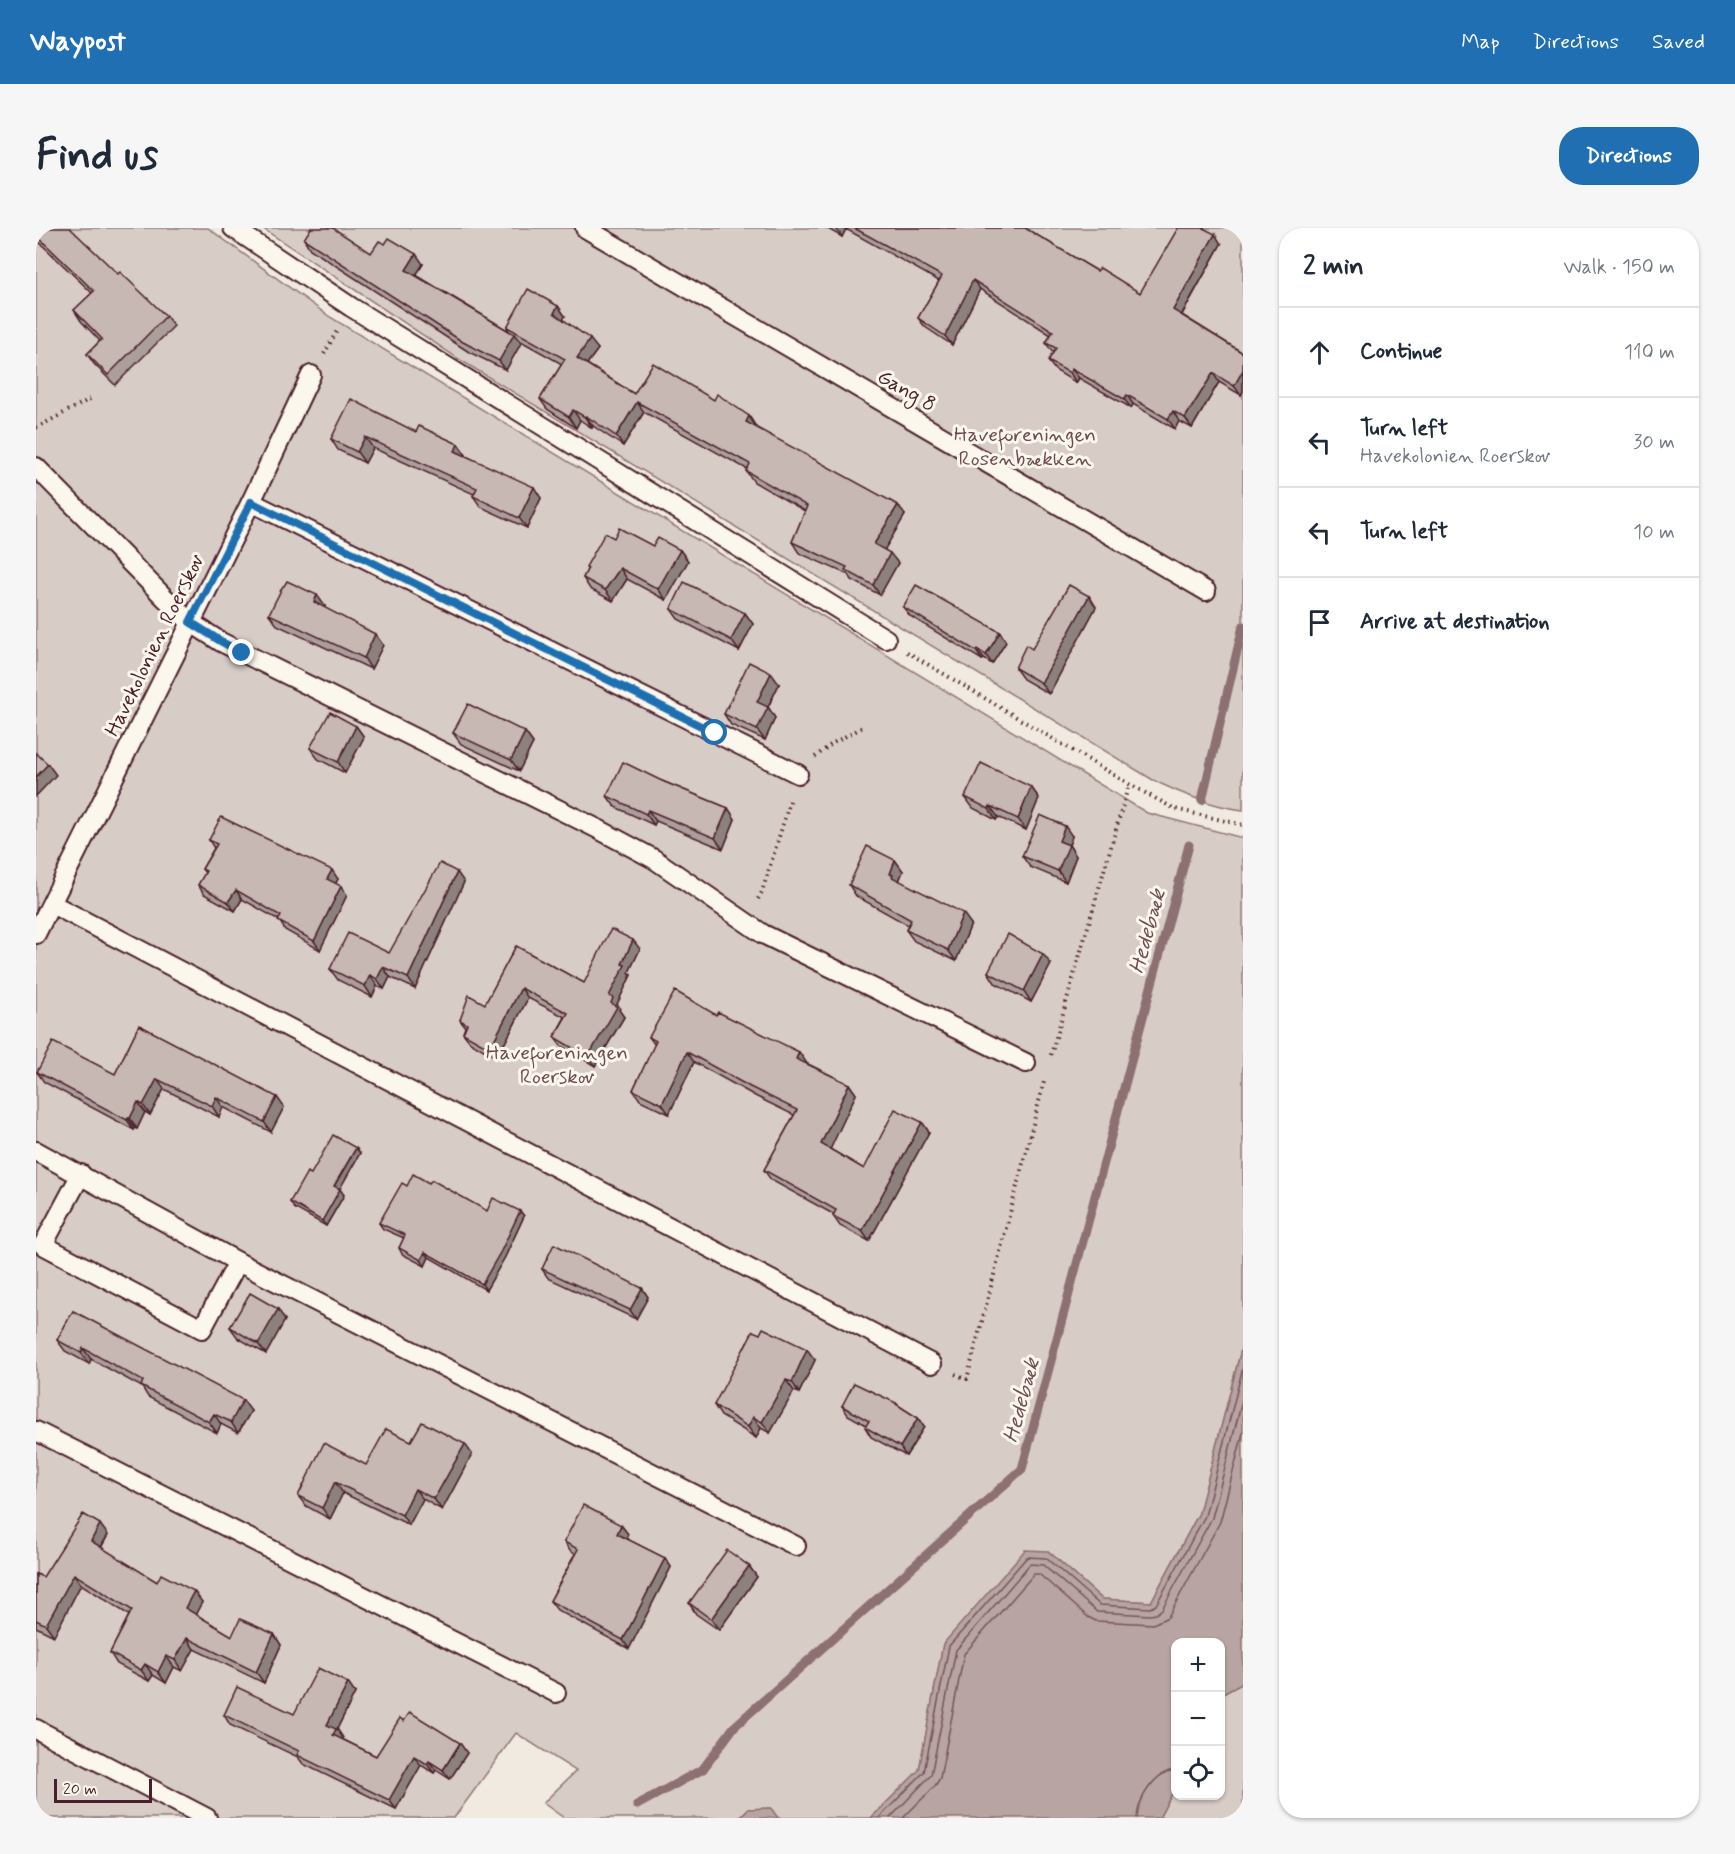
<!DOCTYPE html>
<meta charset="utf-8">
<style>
:root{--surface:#fff;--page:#f6f6f7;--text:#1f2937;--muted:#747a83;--line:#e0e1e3;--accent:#1f6fb2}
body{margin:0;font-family:Mynerve,sans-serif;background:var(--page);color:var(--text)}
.controls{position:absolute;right:18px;bottom:18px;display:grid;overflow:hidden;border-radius:12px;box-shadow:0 2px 4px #0004}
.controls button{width:54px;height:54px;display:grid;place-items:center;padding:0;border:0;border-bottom:2px solid var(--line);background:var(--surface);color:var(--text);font:30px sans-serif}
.scale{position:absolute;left:18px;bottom:15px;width:98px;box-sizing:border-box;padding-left:6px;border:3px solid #4a1f2b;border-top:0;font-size:16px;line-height:21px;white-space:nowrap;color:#4a1f2b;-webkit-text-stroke:4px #fbf7ec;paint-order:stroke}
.stop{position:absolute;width:18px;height:18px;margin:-14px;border:4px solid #1f6fb2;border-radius:50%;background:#fff}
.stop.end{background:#1f6fb2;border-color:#fff;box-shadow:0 2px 6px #0008}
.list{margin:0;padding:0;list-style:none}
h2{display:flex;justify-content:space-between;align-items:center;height:78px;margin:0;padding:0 24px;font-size:26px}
h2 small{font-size:20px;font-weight:400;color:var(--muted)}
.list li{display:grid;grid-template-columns:39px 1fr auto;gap:18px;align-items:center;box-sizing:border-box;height:90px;padding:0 24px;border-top:2px solid var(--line)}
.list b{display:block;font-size:22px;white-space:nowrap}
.list p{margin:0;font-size:20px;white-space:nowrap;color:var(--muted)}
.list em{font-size:20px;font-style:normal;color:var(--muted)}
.icon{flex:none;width:33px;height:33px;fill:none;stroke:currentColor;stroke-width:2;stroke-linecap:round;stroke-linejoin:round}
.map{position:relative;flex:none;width:1207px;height:1590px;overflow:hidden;border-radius:24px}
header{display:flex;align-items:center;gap:36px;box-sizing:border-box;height:84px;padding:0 30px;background:var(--accent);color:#fff}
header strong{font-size:28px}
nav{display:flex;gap:33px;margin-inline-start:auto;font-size:21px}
.intro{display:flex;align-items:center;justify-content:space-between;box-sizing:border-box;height:144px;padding:0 36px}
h1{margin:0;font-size:42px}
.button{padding:15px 27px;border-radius:24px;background:var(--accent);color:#fff;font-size:21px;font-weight:700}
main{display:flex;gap:36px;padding:0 36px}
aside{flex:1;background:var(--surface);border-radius:24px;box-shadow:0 2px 4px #0004}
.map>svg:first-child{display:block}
.green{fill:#d8ccc6;stroke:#917678;stroke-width:1.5}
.water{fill:#b8a4a2;stroke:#8c6f72;stroke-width:1.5}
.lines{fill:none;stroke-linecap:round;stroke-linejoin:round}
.shore{stroke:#76545b;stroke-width:1.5}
.stream{stroke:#8c6f72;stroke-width:9}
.lane-casing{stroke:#4a1f2b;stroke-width:22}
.path{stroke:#4a1f2b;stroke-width:4;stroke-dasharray:1.5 4.5;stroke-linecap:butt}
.lane{stroke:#fbf7ec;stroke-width:18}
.wall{fill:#ac9e9a;stroke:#4a1f2b;stroke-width:1.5}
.shaded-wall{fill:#8c817d;stroke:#4a1f2b;stroke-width:1.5}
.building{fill:#c8b8b3;stroke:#4a1f2b;stroke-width:1.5}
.route{stroke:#1f6fb2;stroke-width:8}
.labels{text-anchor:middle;stroke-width:6;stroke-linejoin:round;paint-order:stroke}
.street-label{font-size:21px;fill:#4a1f2b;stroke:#fbf7ec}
.park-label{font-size:21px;fill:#6e4a52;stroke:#fbf7ec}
.water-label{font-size:22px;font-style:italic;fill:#704e55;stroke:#fbf7ec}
</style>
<header>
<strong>Waypost</strong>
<nav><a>Map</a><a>Directions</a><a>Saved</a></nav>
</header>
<div class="intro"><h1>Find us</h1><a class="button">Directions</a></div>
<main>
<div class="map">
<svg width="1207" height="1590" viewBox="0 0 1207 1590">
<rect width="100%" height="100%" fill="#f0eae0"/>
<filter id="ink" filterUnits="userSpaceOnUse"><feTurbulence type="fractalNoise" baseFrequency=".0167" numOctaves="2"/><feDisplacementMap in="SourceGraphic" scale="12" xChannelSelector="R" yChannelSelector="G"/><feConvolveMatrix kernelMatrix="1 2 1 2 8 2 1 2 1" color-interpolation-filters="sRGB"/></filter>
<g filter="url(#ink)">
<g class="green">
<path d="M0 0H172L294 89 1111 585 1207 610V1114L1163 1285 1115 1374 1066 1371 1012 1323 907 1416 883 1543 835 1590H742L734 1580 712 1581 703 1590H528L507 1575 540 1543 480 1505 418 1590H0Z"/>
<path d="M226 0H1207V582C1175 578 1146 566 1117 552L426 133Z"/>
<path d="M1207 1455V1590H1123L1139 1560 1140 1568H1184L1185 1467Z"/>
</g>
<g class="water">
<path d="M1207 1114V1455L1185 1467 1184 1414H1140L1139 1560 1123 1590H835L883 1542 907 1416 989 1322 1012 1323 1066 1371 1115 1374 1163 1285Z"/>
<path d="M735 1580 742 1590H703L712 1581Z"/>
</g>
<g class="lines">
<g class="shore">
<path d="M843 1590 888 1544 913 1418 991 1329 1010 1330 1064 1377 1114 1380 1120 1377 1169 1288 1207 1139"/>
<path d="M854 1590 895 1547 920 1422 994 1336 1007 1337 1061 1384 1114 1387 1120 1386 1126 1381 1176 1290 1207 1169"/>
<path d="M867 1590 899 1558 904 1550 928 1426 998 1346H1003L1052 1389 1060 1393 1117 1396 1132 1389 1184 1294 1207 1205"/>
<path d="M1101 1590C1102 1571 1119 1543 1140 1542"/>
</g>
<g class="stream">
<path d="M1166 572 1207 398"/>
<path d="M601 1577 667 1541 698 1499 986 1241 1153 617"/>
</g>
<defs>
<g id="lane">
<path d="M197 0 315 79 850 411"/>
<path d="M549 0 1170 363"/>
<path d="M0 239 129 370 154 394 185 414 562 601 618 631 727 706 990 835"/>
<path d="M215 274 762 546"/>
<path d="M16 676 896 1136"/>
<path d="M0 706 215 274 275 147"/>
<path d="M0 923 202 1034 760 1318"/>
<path d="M45 946 7 1017 166 1101 202 1034"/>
<path d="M0 1203 520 1465"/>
<path d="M0 1501 171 1590"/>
</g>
</defs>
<use href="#lane" class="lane-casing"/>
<g class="path">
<path d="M288 126 302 101"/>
<path d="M0 200 56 170"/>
<path d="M871 424 1093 556 1139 581 1207 597"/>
<path d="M779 529 797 515 827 499"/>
<path d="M722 671 726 664 755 570"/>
<path d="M1015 827 1093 556"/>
<path d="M919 1146 931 1151 1008 854"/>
</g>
<use href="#lane" class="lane"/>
</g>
<g class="wall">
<path d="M0 0 82 46 130 88 138 98 79 157 58 136 51 126 64 113 45 93 38 82 56 65 2 13 0 16Z"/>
<path d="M790 0H989L1061 43 1104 65 1185 16 1146 87 1207 125V163L1205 167 1183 154 1156 200 1143 193 1139 201 1097 176 1095 180 1043 150 1040 155 1019 142 1012 133 1017 125 1010 115 1015 107 944 61 916 117 889 99 882 90 903 53 810 1 806 9Z"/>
<path d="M268 11 387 36 380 47 473 103 471 99 522 78 529 88 527 91 562 121 551 136 598 166 678 172 713 188 720 199V200L869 287 848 321 862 335 844 367 816 352 813 347 763 325 756 314 769 283 718 254 710 243 711 241 608 184 587 218 557 198 556 200 544 192 540 200 511 181 504 171 526 136 483 112 485 115 470 142 433 124 274 21Z"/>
<path d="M380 204 422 216 430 227V228L505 270 491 300 445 279 437 268 438 266 337 220 329 235 302 222 295 211Z"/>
<path d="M578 310 617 318 644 322 652 333 630 372 591 351 577 373 554 361 547 350 551 342 550 339Z"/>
<path d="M1053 368 1060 379 1013 466 987 451 979 440 996 421Z"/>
<path d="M289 378 288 380 339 406 347 417 335 441 241 397 233 386Z"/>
<path d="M867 379 964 404 970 414 956 436 948 431 946 432 874 388Z"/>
<path d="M635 381 709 385 717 396 703 423 642 391Z"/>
<path d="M743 456 732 479 739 490 729 512 695 497 688 486Z"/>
<path d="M320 498 328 509 309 545 282 531 274 520Z"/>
<path d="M489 504 497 515 483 543 425 516 417 505Z"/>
<path d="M626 553 692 580 699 591 687 621 620 593 618 597 579 579 571 568Z"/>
<path d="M995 559 1003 570 990 602 962 589 960 592 937 580 929 569Z"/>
<path d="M1036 608 1033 617 1040 628 1030 654 994 639 986 628Z"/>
<path d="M173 612 302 651 299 656 311 667 284 722 249 702 243 692 206 671 199 683 168 666 162 657 169 645 166 641 178 620Z"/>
<path d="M859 632 867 643 863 653 935 696 920 733 878 713 870 702 872 697 820 668 813 657Z"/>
<path d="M428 654 379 761 354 749 348 761 341 758 336 769 302 752 294 741 353 725Z"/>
<path d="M480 718 548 755 604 721 593 744 595 747 581 776 584 780 583 782 588 789 559 838 525 818 518 809 529 789 492 770 461 830 434 814 427 805 429 799 424 792 449 776Z"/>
<path d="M1015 736 995 774 959 755 952 744Z"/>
<path d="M680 787 763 824 770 835 813 856 820 866 794 921 828 941 886 894 893 904 833 1013 804 998 797 988V986L735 952 728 942 758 887 721 869 658 834 633 886 604 872 597 862 619 817 613 809Z"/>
<path d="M103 797 248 879 235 904 187 879 183 889 128 861 114 887 109 884 101 901 99 900 98 902 8 854 1 844 79 846Z"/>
<path d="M320 920 324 925 303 961 308 967 290 998 258 980 254 974 275 946Z"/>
<path d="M393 955 451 983H484L488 988 469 1029 450 1062 393 1029 389 1038 366 1026 363 1020 368 1010 347 1001 343 995 371 958Z"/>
<path d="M506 1041 606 1060 612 1069 600 1091 512 1050Z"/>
<path d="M37 1083 215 1183 202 1205 185 1196 181 1205 112 1169 106 1159 55 1131 53 1136 29 1123 21 1112Z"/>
<path d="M249 1092 230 1126 202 1110 194 1099Z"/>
<path d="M779 1132 763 1165 758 1163 734 1205 725 1200 720 1210 685 1188 678 1177Z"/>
<path d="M860 1175 863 1178 882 1190 888 1199 870 1228 835 1209 829 1199 830 1197 812 1187 806 1178Z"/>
<path d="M375 1213 436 1226 406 1282 387 1271 373 1297 307 1265 294 1291 270 1278 262 1268 330 1237Z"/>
<path d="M585 1297 592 1306 589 1310 629 1330 635 1339 593 1421 521 1382 514 1373 539 1326 534 1323 528 1314Z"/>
<path d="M72 1307 65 1320 121 1354 166 1374 159 1386 196 1408 238 1406 245 1417 228 1455 158 1421 146 1443 138 1439 130 1455 117 1447 113 1453 81 1436 74 1425 93 1387 45 1356 18 1408 0 1399V1346L7 1349Z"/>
<path d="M713 1338 721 1349 683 1402 660 1386 653 1375Z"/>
<path d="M319 1465 301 1501 307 1510 306 1511 340 1528 368 1493 431 1525 414 1551 400 1542 398 1545 385 1537 360 1581 267 1536 262 1529 194 1497 188 1487 258 1486Z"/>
</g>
<g class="shaded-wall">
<path d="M800 0H809L810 1 806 9Z"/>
<path d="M1179 6 1185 16 1143 91 1137 82Z"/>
<path d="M380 26 387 36 377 52 370 42Z"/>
<path d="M937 52 944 61 916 117 909 108Z"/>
<path d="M522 78 529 88 525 95 518 85Z"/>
<path d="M478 106 485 115 470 142 463 133Z"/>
<path d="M554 111 562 121 548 140 541 130Z"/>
<path d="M1036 141 1043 150 1040 155 1034 145Z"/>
<path d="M1207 142V163L1205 167 1198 158Z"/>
<path d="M1177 145 1183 154 1156 200 1149 190Z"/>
<path d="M1091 167 1097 176 1095 180 1088 171Z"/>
<path d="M601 174 608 184 587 218 580 208Z"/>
<path d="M537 182 544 192 540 200 533 189Z"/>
<path d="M1137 183 1143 193 1139 201 1132 191Z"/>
<path d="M550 188 557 198 556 200 549 189Z"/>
<path d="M713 188 720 199 717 205 710 194Z"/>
<path d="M329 209 337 220 329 235 321 224Z"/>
<path d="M422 216 430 227 427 234 419 223Z"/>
<path d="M498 259 505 270 491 300 483 290Z"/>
<path d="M862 277 869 287 846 326 838 316Z"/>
<path d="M644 322 652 333 630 372 622 361Z"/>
<path d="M854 325 862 335 844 367 837 357Z"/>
<path d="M584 340 591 351 577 373 569 362Z"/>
<path d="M281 367 289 378 285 385 278 374Z"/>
<path d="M1053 368 1060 379 1013 466 1005 455Z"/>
<path d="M709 385 717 396 703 423 695 412Z"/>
<path d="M964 404 970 414 956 436 950 427Z"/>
<path d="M339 406 347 417 335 441 328 430Z"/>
<path d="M941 421 948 431 946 432 940 423Z"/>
<path d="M735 445 743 456 732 479 739 490 729 512 721 502V474Z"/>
<path d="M320 498 328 509 309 545 302 534Z"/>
<path d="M489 504 497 515 483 543 475 532Z"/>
<path d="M12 536 20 547 0 568V549Z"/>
<path d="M995 559 1003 570 990 602 982 591Z"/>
<path d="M954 578 962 589 960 592 953 581Z"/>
<path d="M692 580 699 591 687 621 679 610Z"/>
<path d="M612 582 620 593 618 597 610 586Z"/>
<path d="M1029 598 1036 608 1033 617 1040 628 1030 654 1022 643 1023 613Z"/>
<path d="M859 632 867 643 862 655 864 660 854 646Z"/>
<path d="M296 642 302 651 297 660 291 651Z"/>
<path d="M421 644 428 654 379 761 372 750Z"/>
<path d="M305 658 311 667 284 722 278 713Z"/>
<path d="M200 662 206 671 199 683 192 674Z"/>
<path d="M927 685 935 696 920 733 912 722Z"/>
<path d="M597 712 604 721 593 744 595 747 581 776 584 780 583 782 588 789 559 838 552 829 575 775 573 768 586 736Z"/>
<path d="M1007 726 1015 736 995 774 988 763Z"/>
<path d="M347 739 354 749 348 761 341 751Z"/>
<path d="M334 747 341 758 336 769 329 758Z"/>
<path d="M485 760 492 770 461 830 454 820Z"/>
<path d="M651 824 658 834 633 886 626 876Z"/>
<path d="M763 824 770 834 767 841 760 831Z"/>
<path d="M121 851 128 861 114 887 107 877Z"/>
<path d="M813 856 820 866 792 926 785 916Z"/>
<path d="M180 869 187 879 183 889 176 878Z"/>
<path d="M241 869 248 879 235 904 228 894Z"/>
<path d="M102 874 109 884 101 901 94 890Z"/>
<path d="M92 890 99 900 98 902 91 892Z"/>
<path d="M886 894 893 904 833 1013 826 1003Z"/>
<path d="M320 920 324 925 302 964 298 958Z"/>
<path d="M304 961 308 967 290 998 286 993Z"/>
<path d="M484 983 488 988 469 1029 450 1062 446 1056Z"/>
<path d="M389 1024 393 1029 389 1038 385 1032Z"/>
<path d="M606 1060 612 1069 600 1091 594 1082Z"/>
<path d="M242 1081 249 1092 230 1126 222 1116Z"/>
<path d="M47 1120 55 1131 53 1136 45 1125Z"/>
<path d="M771 1121 779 1132 763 1165 756 1154Z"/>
<path d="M750 1152 758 1163 734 1205 726 1194Z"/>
<path d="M207 1172 215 1183 202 1205 195 1194Z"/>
<path d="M178 1186 185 1196 181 1205 173 1194Z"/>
<path d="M717 1189 725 1200 720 1210 712 1199Z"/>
<path d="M882 1190 888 1199 870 1228 864 1219Z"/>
<path d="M429 1216 436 1226 406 1282 398 1271Z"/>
<path d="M299 1254 307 1265 294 1291 286 1280Z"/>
<path d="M379 1261 387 1271 373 1297 366 1287Z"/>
<path d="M64 1296 72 1307 62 1324 55 1313Z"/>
<path d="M585 1297 592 1306 587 1315 581 1306Z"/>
<path d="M629 1330 635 1339 593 1421 587 1412Z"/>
<path d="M713 1338 721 1349 683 1402 675 1391Z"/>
<path d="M38 1346 45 1356 18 1408 10 1397Z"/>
<path d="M158 1363 166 1374 157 1391 149 1380Z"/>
<path d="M238 1406 245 1417 228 1455 220 1444Z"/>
<path d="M151 1410 158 1421 146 1443 139 1432Z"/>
<path d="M130 1428 138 1439 130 1455 122 1444Z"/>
<path d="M109 1436 117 1447 113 1453 105 1442Z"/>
<path d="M312 1455 319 1465 301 1501 307 1510 303 1516 297 1507 291 1497Z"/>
<path d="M424 1515 431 1525 414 1551 407 1542Z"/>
<path d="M378 1528 385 1537 360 1581 353 1572Z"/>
<path d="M393 1533 400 1542 398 1545 391 1536Z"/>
</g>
<g class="building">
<path d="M0 0H34L82 46 84 44 130 88 72 147 51 126 66 111 38 82 58 63 0 7Z"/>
<path d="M275 0H297L335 25 343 13 349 16 353 10 380 26 370 42 478 106 463 133 427 114 268 11Z"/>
<path d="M818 0H989L1061 43 1064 40 1104 65 1142 0H1167L1179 6 1137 82 1207 125V142L1198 158 1177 145 1149 190 1137 183 1132 191 1091 167 1088 171 1036 141 1034 145 1012 133 1020 120 1010 115 1017 103 937 52 909 108 882 90 906 48Z"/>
<path d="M492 61 522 78 518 85 554 111 541 130 598 166 617 135 678 172 681 166 713 188 710 194 862 277 838 316 854 325 837 357 809 342 811 339 756 314 771 278 710 243 714 236 601 174 580 208 550 188 549 189 537 182 533 189 504 171 529 131 471 99Z"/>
<path d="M315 171 380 204 383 198 422 216 419 223 498 259 483 290 437 268 441 260 329 209 321 224 295 211Z"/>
<path d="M583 300 617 318 622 310 644 322 622 361 584 340 569 362 547 350 552 340 550 339 569 305 578 310Z"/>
<path d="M251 353 281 367 278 374 339 406 328 430 233 386 247 358H248Z"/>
<path d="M648 354 709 385 695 412 635 381Z"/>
<path d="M880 357 964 404 950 427 941 421 940 423 867 379Z"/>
<path d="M1033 357 1053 368 1005 455 979 440 990 417 996 421Z"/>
<path d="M713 434 735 445 721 474 732 479 721 502 688 486Z"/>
<path d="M432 476 489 504 475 532 417 505Z"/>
<path d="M294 484 320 498 302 534 274 520Z"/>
<path d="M0 525 12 536 0 549Z"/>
<path d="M587 534 626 553 692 580 679 610 612 582 610 586 571 568Z"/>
<path d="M945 535 995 559 982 591 954 578 953 581 929 569Z"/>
<path d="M1004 587 1029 598 1023 613 1033 617 1022 643 986 628Z"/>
<path d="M185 589 296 642 291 651 305 658 278 713 242 693 245 688 200 662 192 674 162 657 170 643 166 641 181 616 173 612Z"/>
<path d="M831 618 859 632 854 646 857 647 856 649 927 685 912 722 870 702 875 692 813 657Z"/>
<path d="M404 635 421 644 372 750 347 739 341 751 334 747 329 758 294 741 312 705 353 725Z"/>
<path d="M575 701 597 712 586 736 589 737 573 768 577 770 575 775 581 779 552 829 518 809 532 785 485 760 454 820 427 805 431 796 424 792 433 767 449 776 480 718 548 755Z"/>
<path d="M972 706 1007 726 988 763 952 744Z"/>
<path d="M639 763 680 787 682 784 763 824 760 831 813 856 785 916 828 941 859 881 886 894 826 1003 797 988 800 982 728 942 761 882 714 859 651 824 626 876 597 862 620 813 613 809Z"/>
<path d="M103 797 241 869 228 894 180 869 176 878 121 851 107 877 102 874 94 890H92L91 892 1 844 17 814 79 846Z"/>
<path d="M297 907 320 920 298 958 304 961 286 993 254 974 271 944 275 946Z"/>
<path d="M377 946 393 955 396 952 451 983 457 970 484 983 465 1023 446 1056 389 1024 385 1032 363 1020 369 1007 343 995 366 955 371 958Z"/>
<path d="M518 1016 606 1060 594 1082 506 1041Z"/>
<path d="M214 1065 242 1081 222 1116 194 1099Z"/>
<path d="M37 1083 207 1172 195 1194 178 1186 173 1194 105 1158 107 1153 47 1120 45 1125 21 1112Z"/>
<path d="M727 1100 771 1121 756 1154 750 1152 726 1194 717 1189 712 1199 678 1177 717 1103 724 1106Z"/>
<path d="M818 1155 860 1175V1176L882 1190 864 1219 829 1199 833 1193 806 1178Z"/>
<path d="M386 1194 429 1216 398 1271 379 1261 366 1287 299 1254 286 1280 262 1268 288 1215 330 1237 350 1201 375 1213Z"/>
<path d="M547 1277 585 1297 581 1306 629 1330 587 1412 514 1373 542 1321 528 1314Z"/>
<path d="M47 1286 64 1296 55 1313 121 1354 125 1346 158 1363 149 1380 196 1408 204 1391 238 1406 220 1444 151 1410 139 1432 130 1428 122 1444 109 1436 105 1442 74 1425 96 1382 38 1346 10 1397 0 1392V1346L7 1349Z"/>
<path d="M691 1322 713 1338 675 1391 653 1375Z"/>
<path d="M282 1440 312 1455 291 1497 300 1501 297 1507 340 1528 364 1490 368 1493 374 1484 424 1515 407 1542 393 1533 391 1536 378 1528 353 1572 261 1527 263 1523 188 1487 201 1459 258 1486Z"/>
</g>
</g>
<g class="lines" filter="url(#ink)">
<path class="route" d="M206 425 186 414 154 394 215 274 679 505"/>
</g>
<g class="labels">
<g class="street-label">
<text transform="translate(871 162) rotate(30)" y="7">Gang 8</text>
<text transform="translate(118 417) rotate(-64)" y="7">Havekolonien Roerskov</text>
</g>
<g class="park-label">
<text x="989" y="213">Haveforeningen<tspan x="989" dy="24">Rosenbækken</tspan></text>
<text x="521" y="831">Haveforeningen<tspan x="521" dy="24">Roerskov</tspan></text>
</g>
<g class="water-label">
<text transform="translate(1110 703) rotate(-75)" y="8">Hedebæk</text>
<text transform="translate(984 1172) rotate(-75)" y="8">Hedebæk</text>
</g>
</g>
</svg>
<div class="controls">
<button>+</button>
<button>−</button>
<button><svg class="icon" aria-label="locate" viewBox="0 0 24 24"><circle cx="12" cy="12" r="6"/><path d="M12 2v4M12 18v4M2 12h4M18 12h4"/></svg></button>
</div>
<div class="scale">20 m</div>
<div class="stop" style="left:679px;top:505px"></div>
<div class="stop end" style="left:206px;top:425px"></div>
</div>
<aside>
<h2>2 min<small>Walk · 150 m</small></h2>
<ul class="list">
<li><svg class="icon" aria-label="ahead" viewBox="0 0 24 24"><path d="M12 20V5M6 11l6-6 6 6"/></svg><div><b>Continue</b></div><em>110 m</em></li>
<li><svg class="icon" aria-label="left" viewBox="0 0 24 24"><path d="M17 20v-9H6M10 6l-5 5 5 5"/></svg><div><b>Turn left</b><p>Havekolonien Roerskov</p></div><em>30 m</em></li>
<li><svg class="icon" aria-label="left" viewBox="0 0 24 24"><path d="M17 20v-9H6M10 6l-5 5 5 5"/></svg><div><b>Turn left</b></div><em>10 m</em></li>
<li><svg class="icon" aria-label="arrive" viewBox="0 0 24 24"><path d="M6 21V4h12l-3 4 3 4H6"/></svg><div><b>Arrive at destination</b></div></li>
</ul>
</aside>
</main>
